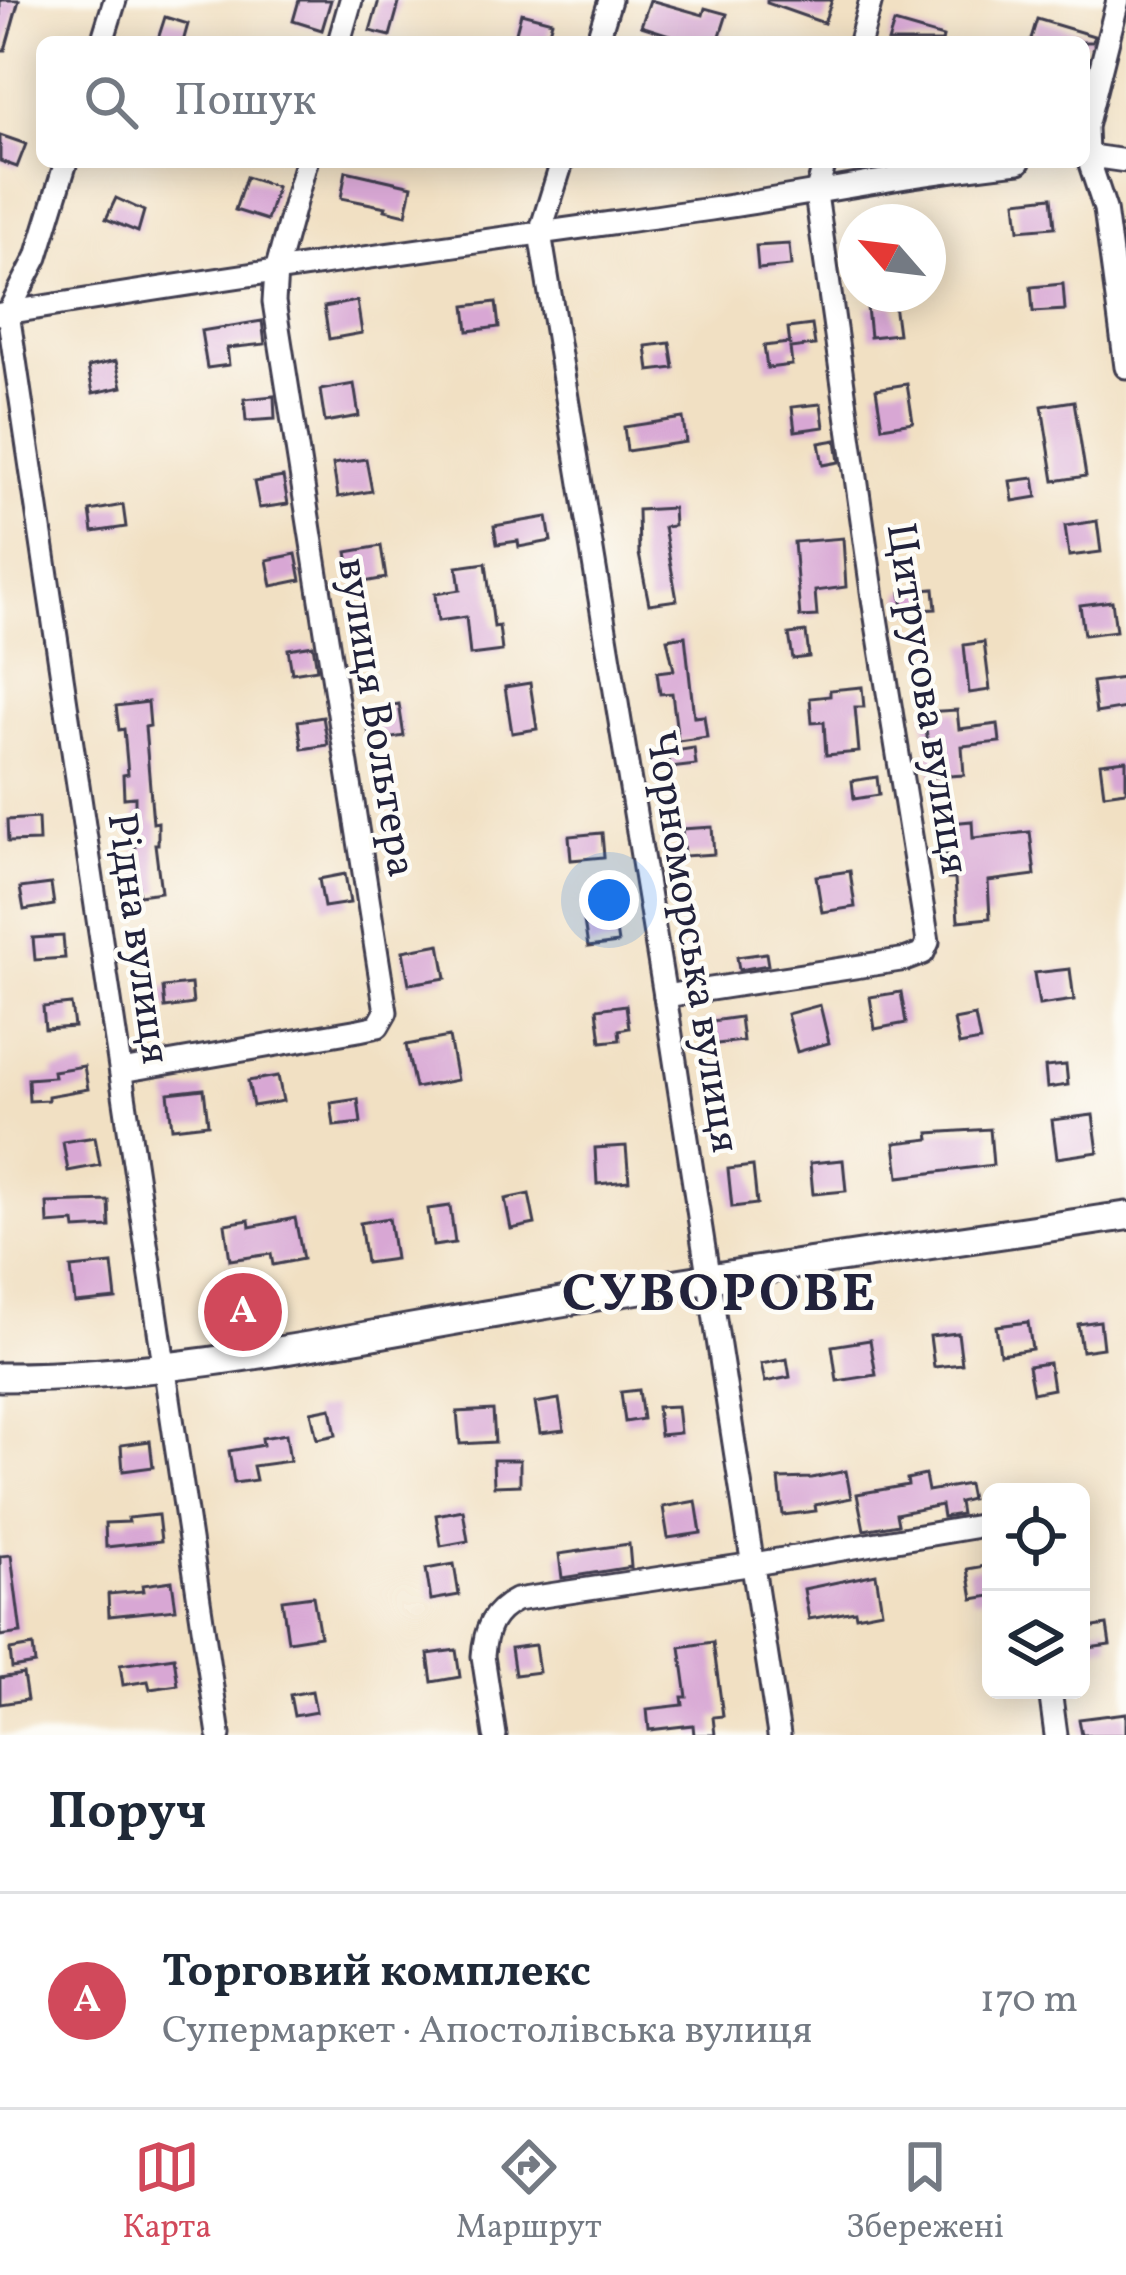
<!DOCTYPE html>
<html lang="uk">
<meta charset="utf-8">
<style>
:root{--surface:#fff;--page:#f2f2f3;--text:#1f2937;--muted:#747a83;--line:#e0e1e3;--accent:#d1495b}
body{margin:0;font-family:Vollkorn,serif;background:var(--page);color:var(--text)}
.controls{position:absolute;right:36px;bottom:36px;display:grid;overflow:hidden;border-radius:18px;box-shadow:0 6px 30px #0003}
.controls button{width:108px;height:108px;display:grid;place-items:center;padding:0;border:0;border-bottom:3px solid var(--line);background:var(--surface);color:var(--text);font:60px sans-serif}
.compass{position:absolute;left:838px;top:204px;width:108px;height:108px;border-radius:50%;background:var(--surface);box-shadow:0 6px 30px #0003;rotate:298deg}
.you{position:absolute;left:609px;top:900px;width:42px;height:42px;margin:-30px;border:9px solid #fff;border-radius:50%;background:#1a73e8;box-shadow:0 0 0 18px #1a73e833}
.badge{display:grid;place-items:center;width:78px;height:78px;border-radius:50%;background:var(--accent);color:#fff;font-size:39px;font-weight:700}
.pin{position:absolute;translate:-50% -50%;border:6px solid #fff;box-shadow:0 3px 12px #0006}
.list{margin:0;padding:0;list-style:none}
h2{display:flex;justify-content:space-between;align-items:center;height:156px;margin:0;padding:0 48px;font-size:51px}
h2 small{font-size:39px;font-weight:400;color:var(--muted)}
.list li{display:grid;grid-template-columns:78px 1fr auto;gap:36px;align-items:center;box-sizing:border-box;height:216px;padding:0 48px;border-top:3px solid var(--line)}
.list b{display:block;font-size:45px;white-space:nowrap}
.list p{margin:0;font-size:39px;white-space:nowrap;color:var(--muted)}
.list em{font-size:39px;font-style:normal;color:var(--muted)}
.icon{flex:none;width:66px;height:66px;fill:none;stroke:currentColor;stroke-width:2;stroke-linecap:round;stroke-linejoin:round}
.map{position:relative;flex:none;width:1126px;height:1735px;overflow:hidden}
.search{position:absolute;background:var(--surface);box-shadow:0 6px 30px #0003;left:36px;right:36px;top:36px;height:132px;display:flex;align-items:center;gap:30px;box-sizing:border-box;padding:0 42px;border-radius:18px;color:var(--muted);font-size:45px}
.sheet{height:372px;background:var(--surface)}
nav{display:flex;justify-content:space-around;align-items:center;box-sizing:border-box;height:168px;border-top:3px solid var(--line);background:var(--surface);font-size:33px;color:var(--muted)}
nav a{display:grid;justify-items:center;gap:6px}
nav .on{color:var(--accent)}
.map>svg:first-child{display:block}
.building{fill:#d8a7d4}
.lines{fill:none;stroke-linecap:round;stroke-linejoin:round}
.minor-casing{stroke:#413e4f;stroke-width:27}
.tertiary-casing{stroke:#413e4f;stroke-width:33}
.minor{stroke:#fff;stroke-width:21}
.tertiary{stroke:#fff;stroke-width:27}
.labels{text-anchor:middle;stroke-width:9;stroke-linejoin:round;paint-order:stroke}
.street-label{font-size:42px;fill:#22223b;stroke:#fdfcf7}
.district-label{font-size:54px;font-weight:bold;letter-spacing:3px;fill:#22223b;stroke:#fdfcf7}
</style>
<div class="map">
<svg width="1126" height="1735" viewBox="0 0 1126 1735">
<rect width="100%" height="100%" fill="#fdfcf7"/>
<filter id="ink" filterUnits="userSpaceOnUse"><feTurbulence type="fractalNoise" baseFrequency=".00833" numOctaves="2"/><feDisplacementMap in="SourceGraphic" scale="24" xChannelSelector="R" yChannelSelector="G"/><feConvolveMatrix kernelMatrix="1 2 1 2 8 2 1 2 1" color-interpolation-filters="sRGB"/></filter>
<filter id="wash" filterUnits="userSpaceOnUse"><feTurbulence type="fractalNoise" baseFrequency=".004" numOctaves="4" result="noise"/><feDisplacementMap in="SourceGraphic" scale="48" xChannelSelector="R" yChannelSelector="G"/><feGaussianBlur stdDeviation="2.7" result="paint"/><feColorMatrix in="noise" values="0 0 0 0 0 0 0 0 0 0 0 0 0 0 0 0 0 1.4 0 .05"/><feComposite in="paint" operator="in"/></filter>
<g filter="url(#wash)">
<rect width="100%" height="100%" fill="#f1e0c3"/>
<g id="blocks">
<g class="building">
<path d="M0 0H19L5 50H0Z"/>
<path d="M299 0H331L322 30 293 21Z"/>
<path d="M379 0H400L390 36 370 31Z"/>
<path d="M650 0 703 15 705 8 727 14 718 42H701L683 37 682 39 641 26Z"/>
<path d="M767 0H832L824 23 767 3Z"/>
<path d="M521 13 552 21 546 42 515 36Z"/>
<path d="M165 17 188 24 183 42H157Z"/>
<path d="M1037 19 1094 36 1092 42H1030Z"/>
<path d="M894 23 943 37 942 42H888Z"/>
<path d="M0 135 26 144 17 167 0 161Z"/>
<path d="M346 171 412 186 406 215 385 210 386 207 341 198Z"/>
<path d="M246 177 277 187 267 220 235 210Z"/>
<path d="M1052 197 1055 227 1019 230 1016 201Z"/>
<path d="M116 198 144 211 138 232 106 219Z"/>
<path d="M789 244 791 266 758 269 756 246Z"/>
<path d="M1063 284 1065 310 1033 312 1031 287Z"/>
<path d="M357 301 362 333 329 339 324 307Z"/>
<path d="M496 302 499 327 468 331 465 306Z"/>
<path d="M894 304 898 334 870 337 867 307Z"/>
<path d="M262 321 265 344 227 348 229 365 207 368 201 331Z"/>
<path d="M812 325 815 345 790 348 792 365 767 368 764 346 789 343 790 346 788 328Z"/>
<path d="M670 343 674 368 649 371 646 346Z"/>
<path d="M116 361 122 387 93 393 88 367Z"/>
<path d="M354 384 359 416 325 422 320 390Z"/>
<path d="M907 384 913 422 882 427 876 389Z"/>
<path d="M274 396 275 419 246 421 244 399Z"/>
<path d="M1074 401 1086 476 1054 481 1042 406Z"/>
<path d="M821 404 824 427 795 431 792 407Z"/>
<path d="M683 418 686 442 627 451 624 427Z"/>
<path d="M836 440 839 462 823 465 819 443Z"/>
<path d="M366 459 372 491 338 497 333 464Z"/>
<path d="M283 477 288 504 259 508 254 482Z"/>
<path d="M1034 478 1037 497 1013 501 1010 481Z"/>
<path d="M123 505 126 527 93 532 90 511Z"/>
<path d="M673 508 674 526 664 527 677 600 649 604 639 554 638 510Z"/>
<path d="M547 517 551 541 519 547 518 541 497 544 494 526Z"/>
<path d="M1097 521 1101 552 1069 556 1065 526Z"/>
<path d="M843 538 846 587 815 591 817 616 800 617 794 542Z"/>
<path d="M381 546 386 578 353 584 347 552Z"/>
<path d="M296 554 301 580 272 586 267 560Z"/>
<path d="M486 563 494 627 499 626 502 651 470 655 466 617 438 621 435 594 460 590 457 567Z"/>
<path d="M934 589 936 609 903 611 901 592Z"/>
<path d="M1112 601 1116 631 1084 635 1080 605Z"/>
<path d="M806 632 809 657 793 659 789 634Z"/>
<path d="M685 636 694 717 704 716 707 737 678 741 672 693 660 694 657 672 674 670 667 639Z"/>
<path d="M984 642 990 690 969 693 964 645Z"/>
<path d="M313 645 317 669 292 673 288 649Z"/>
<path d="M1124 678 1126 708 1096 713 1092 682Z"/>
<path d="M530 683 537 729 512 733 505 687Z"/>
<path d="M862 687 864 707H855L859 752 826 755 824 722 812 723 810 698 830 696V690Z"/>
<path d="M148 702 150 726 145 727 153 823 158 822V844H155L161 892 139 895 135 866V797L124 798 123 775 128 774 124 729 119 730 116 706Z"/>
<path d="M399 704 404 736 370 742 365 710Z"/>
<path d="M957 710 959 729 998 724 1000 742 962 746 964 775 932 777 924 712Z"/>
<path d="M323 717 328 745 302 749 298 721Z"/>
<path d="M694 748 696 765 670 768 668 752Z"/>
<path d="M1126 760V791L1104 794 1100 763Z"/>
<path d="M877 777 879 795 854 799 852 781Z"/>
<path d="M38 818 39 841 8 842 7 820Z"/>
<path d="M972 821 973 838 1030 832 1035 875 988 881 990 918 958 921 955 879H948L945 843 941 844 939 824Z"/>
<path d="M712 827 714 854 684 856 682 829Z"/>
<path d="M602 833 604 857 571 860 569 836Z"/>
<path d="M850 871 855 907 822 912 816 876Z"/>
<path d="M345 874 350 903 324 907 319 879Z"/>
<path d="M51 884 54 905 24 910 20 888Z"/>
<path d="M614 917 618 943 588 947 584 921Z"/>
<path d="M63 936 65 958 35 960 33 938Z"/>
<path d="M440 944 446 978 409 984 403 951Z"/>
<path d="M766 953 768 965 739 970 737 957Z"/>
<path d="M1070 969 1074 1000 1039 1005 1034 973Z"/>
<path d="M191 984 193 1004 165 1008 163 987Z"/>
<path d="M901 992 906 1023 875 1029 870 997Z"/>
<path d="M71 1004 74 1027 45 1029 43 1007Z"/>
<path d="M626 1005 629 1028 619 1030 620 1040 601 1042 597 1009Z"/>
<path d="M820 1005 829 1043 797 1052 787 1014Z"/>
<path d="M975 1016 980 1041 959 1045 954 1020Z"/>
<path d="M740 1017 743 1041 708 1045 705 1022Z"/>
<path d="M449 1037 457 1080 415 1088 406 1045Z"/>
<path d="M1066 1065 1068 1085 1047 1088 1045 1067Z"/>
<path d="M84 1066 88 1089 48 1096V1100L29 1101 28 1079 54 1077 53 1071Z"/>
<path d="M278 1076 283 1101 253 1106 248 1081Z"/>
<path d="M204 1089 208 1124 172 1128 168 1093Z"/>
<path d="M358 1099 361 1123 334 1126 331 1103Z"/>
<path d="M1093 1115 1098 1152 1057 1158 1052 1120Z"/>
<path d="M990 1129 993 1165 899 1177 895 1143 930 1139 929 1133Z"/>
<path d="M95 1137 100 1165 68 1171 63 1142Z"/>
<path d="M626 1146 629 1181 597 1184 595 1148Z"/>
<path d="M843 1160 846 1191 813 1194 810 1163Z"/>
<path d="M753 1166 757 1204 732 1207 728 1169Z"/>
<path d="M529 1194 535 1224 511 1229 505 1199Z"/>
<path d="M109 1201 110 1227 75 1229 74 1222 48 1224 47 1203Z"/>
<path d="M450 1206 455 1243 433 1246 428 1209Z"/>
<path d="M295 1218 303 1259 273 1265 271 1254 230 1260 225 1224 249 1220 250 1227Z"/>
<path d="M389 1218 395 1259 366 1263 360 1223Z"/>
<path d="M112 1264 116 1299 75 1303 71 1268Z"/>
<path d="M263 1300 265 1318 222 1323 220 1306Z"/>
<path d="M1100 1321 1103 1348 1082 1351 1078 1324Z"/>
<path d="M1028 1322 1032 1349 1000 1354 996 1326Z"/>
<path d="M958 1333 962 1364 934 1367 930 1336Z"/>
<path d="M870 1340 876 1375 837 1381 832 1346Z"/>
<path d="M787 1359 790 1377 765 1382 761 1364Z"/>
<path d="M1049 1363 1053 1389 1033 1393 1028 1366Z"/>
<path d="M639 1390 643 1419 625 1422 621 1392Z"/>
<path d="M559 1399 564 1430 540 1433 535 1403Z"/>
<path d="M677 1406 680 1433 660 1435 657 1407Z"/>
<path d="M331 1408 336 1435 317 1439 311 1412Z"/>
<path d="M493 1410 495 1442 460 1444 457 1412Z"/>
<path d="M286 1434 290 1461 253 1466 256 1480 234 1483 229 1451 263 1445 262 1438Z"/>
<path d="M150 1441 153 1467 123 1471 121 1445Z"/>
<path d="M493 1460H520V1485L494 1486Z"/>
<path d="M846 1471 851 1498 815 1505 816 1511 783 1515 779 1479 812 1478Z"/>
<path d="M925 1475 928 1491 968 1484 971 1499 959 1502 961 1514 943 1517 941 1505 896 1514 898 1524 864 1530 857 1494 908 1485 907 1479Z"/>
<path d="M696 1501 701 1533 668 1538 663 1507Z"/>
<path d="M463 1510 468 1541 441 1546 436 1515Z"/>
<path d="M158 1515 161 1541 106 1547 105 1523 129 1522 128 1518Z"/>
<path d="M629 1544 631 1567 562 1578 559 1554Z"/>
<path d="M11 1555 21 1633 0 1636V1556Z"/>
<path d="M454 1564 459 1595 431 1600 426 1569Z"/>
<path d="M991 1565V1596L973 1599 968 1569Z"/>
<path d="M876 1574 882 1611 856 1616 855 1611 809 1619 804 1589Z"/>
<path d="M172 1581 176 1609 109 1616 108 1594 144 1591 143 1585Z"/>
<path d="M313 1596 320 1636 288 1641 282 1600Z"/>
<path d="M1107 1625 1110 1645 1081 1649V1629Z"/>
<path d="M713 1642 723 1716 713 1717 715 1735H694L693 1725 649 1730 647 1709 683 1705 682 1697H687L680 1647Z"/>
<path d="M535 1645 539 1672 515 1675 511 1648Z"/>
<path d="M33 1646 35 1664 12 1668 10 1650Z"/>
<path d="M456 1650 460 1677 432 1682 428 1654Z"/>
<path d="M174 1657 178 1685 150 1689 148 1681 123 1685 120 1665Z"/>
<path d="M23 1674 27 1700 0 1704V1678Z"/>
<path d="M312 1691 316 1712 294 1716 290 1695Z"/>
<path d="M1126 1713V1735H1082L1079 1719Z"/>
</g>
</g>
</g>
<g filter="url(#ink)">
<use href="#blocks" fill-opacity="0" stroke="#413e4f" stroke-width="3"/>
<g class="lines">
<defs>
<g id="minor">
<path d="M1118 0 1086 127 1087 155 1105 209 1126 367"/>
<path d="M102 42 115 0"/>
<path d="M339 42 351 0"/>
<path d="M597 42 610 0"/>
<path d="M860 42 871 0"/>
<path d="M1084 155 1126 161"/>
<path d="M66 162 37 257 8 313 219 1735"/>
<path d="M562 162 540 233 665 996 779 1735"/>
<path d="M0 314C234 275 469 243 704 210 809 195 913 173 1019 162"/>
<path d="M665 996 907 959 923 953 928 942 874 605 816 194 825 162"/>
<path d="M121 1071 359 1030 378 1026 386 1012 274 302 276 271 306 162"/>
<path d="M1050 1690 1056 1735"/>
<path d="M495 1735 483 1656C485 1629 492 1612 516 1600L754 1564 991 1524"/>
</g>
<path id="tertiary" d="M0 1377C173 1377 343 1339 514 1310 717 1275 922 1246 1126 1216"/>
</defs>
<use href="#minor" class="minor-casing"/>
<use href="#tertiary" class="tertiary-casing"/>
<use href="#minor" class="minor"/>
<use href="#tertiary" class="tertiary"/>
</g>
</g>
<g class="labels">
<g class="street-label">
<text transform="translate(930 698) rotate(81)" y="15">Цитрусова вулиця</text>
<text transform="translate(379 717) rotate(81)" y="15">вулиця Вольтера</text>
<text transform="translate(141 938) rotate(82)" y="15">Рідна вулиця</text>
<text transform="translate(695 941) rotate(81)" y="15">Чорноморська вулиця</text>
</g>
<g class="district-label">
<text x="720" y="1310">СУВОРОВЕ</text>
</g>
</g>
</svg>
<div class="controls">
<button><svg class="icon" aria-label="locate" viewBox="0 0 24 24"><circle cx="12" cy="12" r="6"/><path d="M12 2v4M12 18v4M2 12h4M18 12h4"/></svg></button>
<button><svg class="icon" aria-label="layers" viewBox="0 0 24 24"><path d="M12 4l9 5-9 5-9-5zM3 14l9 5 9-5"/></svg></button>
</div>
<svg class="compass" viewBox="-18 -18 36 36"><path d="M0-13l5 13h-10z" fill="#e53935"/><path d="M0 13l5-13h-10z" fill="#747a83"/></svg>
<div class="you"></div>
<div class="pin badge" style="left:243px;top:1312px">A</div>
<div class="search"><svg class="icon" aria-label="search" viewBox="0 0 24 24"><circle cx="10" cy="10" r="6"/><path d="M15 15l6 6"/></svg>Пошук</div>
</div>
<section class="sheet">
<h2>Поруч<small></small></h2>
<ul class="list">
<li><span class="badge">A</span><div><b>Торговий комплекс</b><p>Супермаркет · Апостолівська вулиця</p></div><em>170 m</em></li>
</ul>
</section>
<nav>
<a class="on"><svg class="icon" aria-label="map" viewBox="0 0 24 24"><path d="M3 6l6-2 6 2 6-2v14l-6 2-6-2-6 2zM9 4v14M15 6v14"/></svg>Карта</a>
<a><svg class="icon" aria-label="directions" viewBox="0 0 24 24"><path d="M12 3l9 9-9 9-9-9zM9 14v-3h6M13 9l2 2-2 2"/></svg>Маршрут</a>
<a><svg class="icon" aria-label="saved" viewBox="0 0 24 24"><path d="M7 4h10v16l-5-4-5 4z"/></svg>Збережені</a>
</nav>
